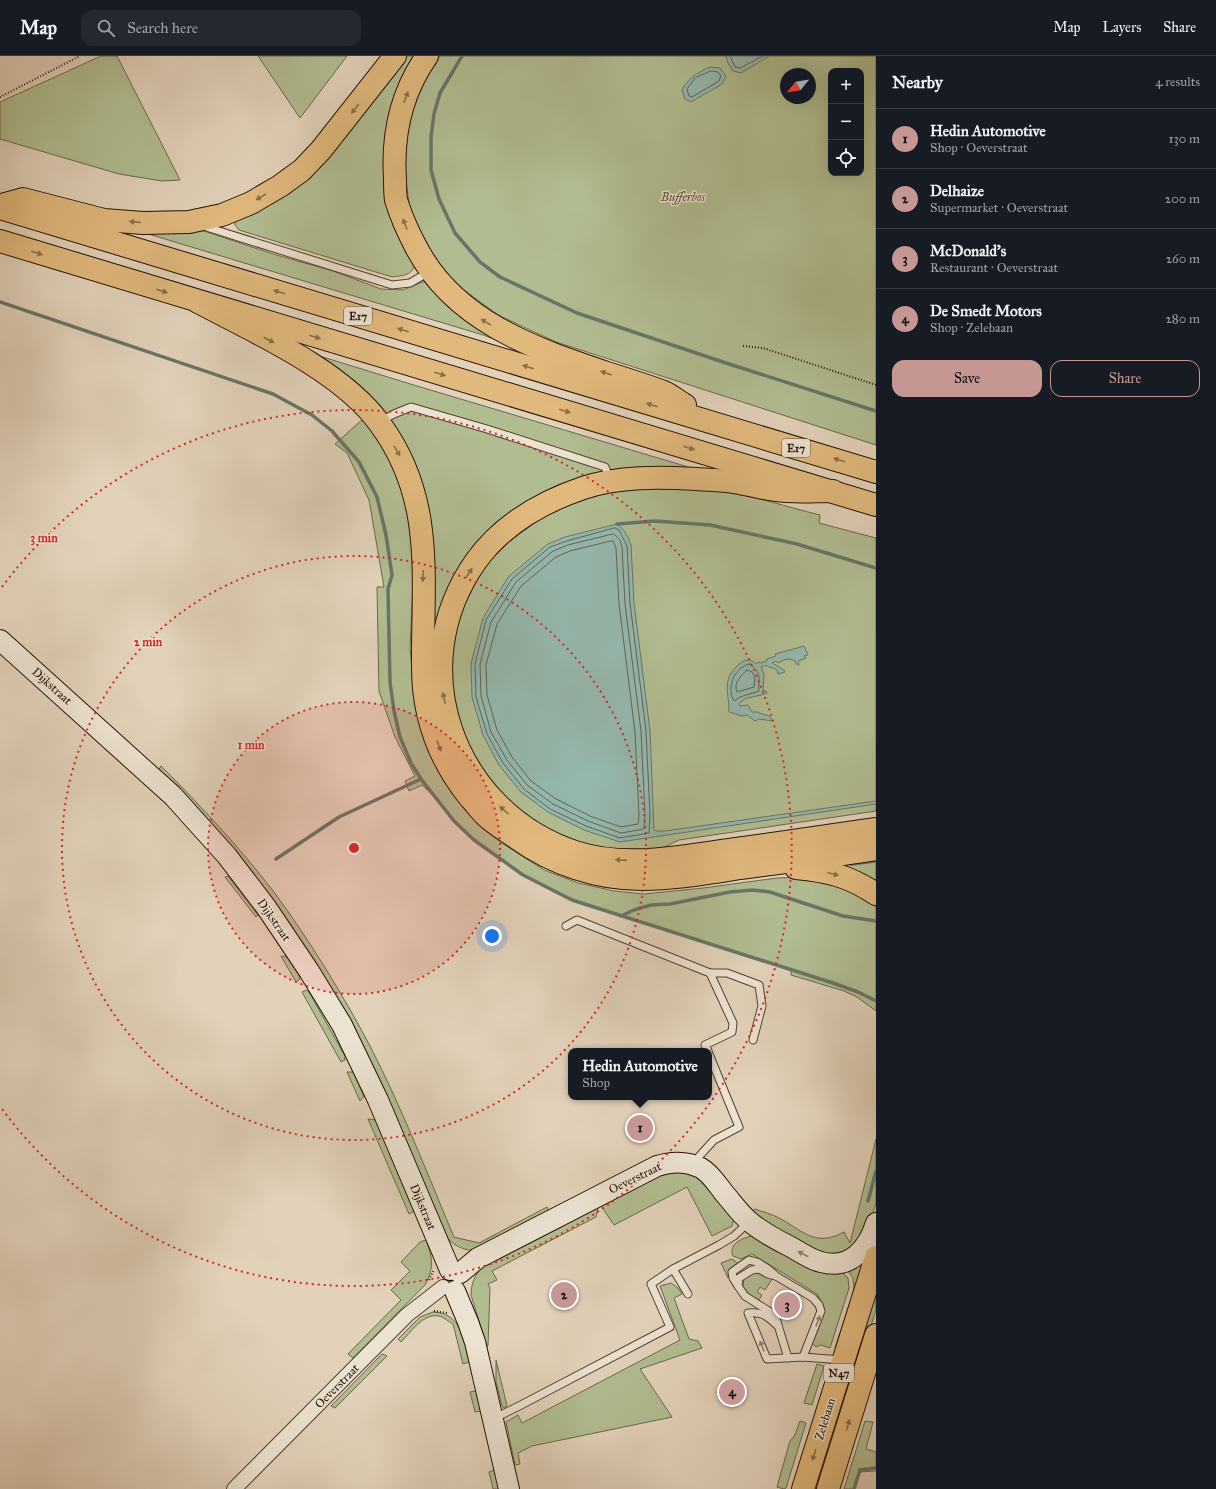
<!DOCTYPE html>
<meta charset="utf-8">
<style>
:root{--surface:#171b24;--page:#242831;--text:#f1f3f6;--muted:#9ea1a6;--line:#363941;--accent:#c59692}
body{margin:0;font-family:"IM FELL Great Primer",serif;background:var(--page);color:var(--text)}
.controls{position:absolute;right:12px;top:12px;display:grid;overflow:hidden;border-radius:8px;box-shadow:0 4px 16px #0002}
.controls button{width:36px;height:36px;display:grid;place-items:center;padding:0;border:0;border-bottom:1px solid var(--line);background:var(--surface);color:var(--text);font:20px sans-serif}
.compass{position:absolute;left:780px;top:12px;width:36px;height:36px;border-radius:50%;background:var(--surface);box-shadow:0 4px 16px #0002;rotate:240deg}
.you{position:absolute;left:492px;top:880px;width:14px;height:14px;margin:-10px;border:3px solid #fff;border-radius:50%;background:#1a73e8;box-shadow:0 0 0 6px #1a73e833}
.badge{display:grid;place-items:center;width:26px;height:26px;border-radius:50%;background:var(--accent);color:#111;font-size:13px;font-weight:700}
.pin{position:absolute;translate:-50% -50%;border:2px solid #fff;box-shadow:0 1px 4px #0006}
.popup{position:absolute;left:568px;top:992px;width:144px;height:52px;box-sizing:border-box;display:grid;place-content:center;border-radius:8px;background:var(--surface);filter:drop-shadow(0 1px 3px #0005);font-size:13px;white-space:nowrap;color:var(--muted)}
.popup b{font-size:15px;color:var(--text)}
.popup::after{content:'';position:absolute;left:50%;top:100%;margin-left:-8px;border:8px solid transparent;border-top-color:var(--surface)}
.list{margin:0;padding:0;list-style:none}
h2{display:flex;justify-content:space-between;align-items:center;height:52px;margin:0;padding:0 16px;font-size:17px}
h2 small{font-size:13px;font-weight:400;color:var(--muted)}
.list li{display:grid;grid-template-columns:26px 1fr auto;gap:12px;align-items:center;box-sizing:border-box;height:60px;padding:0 16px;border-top:1px solid var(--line)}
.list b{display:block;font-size:15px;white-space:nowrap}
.list p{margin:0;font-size:13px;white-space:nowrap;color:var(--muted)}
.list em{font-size:13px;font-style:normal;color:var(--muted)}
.actions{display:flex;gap:8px;padding:12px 16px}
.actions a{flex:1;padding:9px 0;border:1px solid var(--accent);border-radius:12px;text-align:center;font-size:14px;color:var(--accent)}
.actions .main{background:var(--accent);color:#111}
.icon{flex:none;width:22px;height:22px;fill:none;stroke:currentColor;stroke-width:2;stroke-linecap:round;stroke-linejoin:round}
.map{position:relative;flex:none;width:876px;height:1433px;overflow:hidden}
header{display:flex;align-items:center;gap:24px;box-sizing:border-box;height:56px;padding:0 20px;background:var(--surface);border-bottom:1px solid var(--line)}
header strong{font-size:19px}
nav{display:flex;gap:22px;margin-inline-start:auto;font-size:14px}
.search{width:280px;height:36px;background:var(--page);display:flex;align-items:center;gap:10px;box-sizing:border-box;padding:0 14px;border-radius:12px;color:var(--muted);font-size:15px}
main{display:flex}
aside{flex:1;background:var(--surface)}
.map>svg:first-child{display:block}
.green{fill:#b1bd91;stroke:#6b6748;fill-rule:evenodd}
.water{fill:#95b8ad;stroke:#687568}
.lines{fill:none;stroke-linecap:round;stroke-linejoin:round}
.shore{stroke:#5d6456;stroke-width:1}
.stream{stroke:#687568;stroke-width:3.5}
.lane-casing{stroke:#54412e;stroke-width:9}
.street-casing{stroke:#54412e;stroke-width:16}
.secondary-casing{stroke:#251100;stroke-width:22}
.primary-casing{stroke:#251100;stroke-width:24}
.highway-casing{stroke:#251100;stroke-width:24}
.path{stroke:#251100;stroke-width:2;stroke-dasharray:1 2;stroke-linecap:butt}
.lane{stroke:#ece2d2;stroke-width:7}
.street{stroke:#ece2d2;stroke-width:14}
.secondary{stroke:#ece2d2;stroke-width:20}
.primary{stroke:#e1b97d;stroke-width:22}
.highway{stroke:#e1b97d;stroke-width:22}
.oneway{fill:#8c6d45}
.oneway2{fill:#928474}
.ring{fill:none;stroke:#d62828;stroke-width:2;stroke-dasharray:2 4}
.labels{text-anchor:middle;stroke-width:3;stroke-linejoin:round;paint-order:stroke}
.shield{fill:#ece2d2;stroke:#61503f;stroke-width:1}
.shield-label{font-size:11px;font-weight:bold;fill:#251100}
.park-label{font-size:12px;font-style:italic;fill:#564d33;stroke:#ece2d2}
.street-label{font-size:12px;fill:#251100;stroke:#ece2d2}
.centre{fill:#d62828;stroke:#ece2d2;stroke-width:2}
.ring-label{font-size:12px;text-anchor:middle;font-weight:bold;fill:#d62828;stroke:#ece2d2;stroke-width:3;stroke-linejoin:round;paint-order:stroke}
</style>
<header>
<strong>Map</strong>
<div class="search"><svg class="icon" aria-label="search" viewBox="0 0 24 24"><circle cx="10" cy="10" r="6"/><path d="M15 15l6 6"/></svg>Search here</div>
<nav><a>Map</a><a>Layers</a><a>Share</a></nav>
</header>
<main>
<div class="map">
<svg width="876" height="1433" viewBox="0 0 876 1433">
<rect width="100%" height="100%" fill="#e2d2ba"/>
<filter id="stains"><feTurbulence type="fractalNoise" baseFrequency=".005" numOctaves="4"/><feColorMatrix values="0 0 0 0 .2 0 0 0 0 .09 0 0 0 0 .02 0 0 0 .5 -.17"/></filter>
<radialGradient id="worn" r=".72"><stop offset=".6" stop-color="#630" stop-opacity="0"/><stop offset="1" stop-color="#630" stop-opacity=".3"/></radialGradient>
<g class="green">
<path d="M101 0H117L180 124 162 125 119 118 0 83V46Z"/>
<path d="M258 0H347L300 62Z"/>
<path d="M402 0H420L392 65 417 207C410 220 406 219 392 221L239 174 235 169V165L263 149Z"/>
<path d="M440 0H876V389L556 286 498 259 460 231 439 209 419 177 409 147 405 117V85L412 47 431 12ZM831 15H861V117H831ZM786 18H810V42H786Z"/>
<path d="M198 173 273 198 333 215 381 233 403 234 422 226H428L501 286 483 279 135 174Z"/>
<path d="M313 298 417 330 695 413 696 415V417C686 416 674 414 664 414 602 416 529 436 486 483 418 557 417 677 489 749 518 777 555 797 594 806 632 815 672 807 710 802 765 795 821 787 876 779V782C826 789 776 796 725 803 686 809 646 817 606 812 535 804 474 755 444 690 434 667 430 639 428 614 428 600 430 586 430 572 432 531 436 485 425 444 412 399 382 351 345 323 335 316 324 310 314 303L311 301Z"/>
<path d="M364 362 391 402 408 447 412 488 413 528 410 593 415 640 427 689 443 724 466 755 500 786 544 814 578 827 614 835 644 838 703 832 777 822 800 821 823 825 850 834 876 851V955L857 941 844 935 791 919V914L572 844 523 819 474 784 454 765 437 743 422 729 409 735 405 725 415 720 395 681 379 635 377 531H384L369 444 347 397 335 388Z"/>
<path d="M644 432C669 432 693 433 718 435 752 439 787 451 820 459L819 467 876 482V755L679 784 654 796H632L590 790 545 772 520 756 487 722 468 691 456 656 451 627 452 597 457 565 482 513 509 486 545 459 571 446 607 437Z"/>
<path d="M161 710C201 750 240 792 274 836 310 885 342 937 370 990 402 1052 427 1117 454 1181L479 1187 547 1151 550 1158 476 1195C464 1194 456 1191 447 1182L382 1029 175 729 159 713Z"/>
<path d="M876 799V829L835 811Z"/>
<path d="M228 820 258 859 256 861 225 821Z"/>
<path d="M281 900 287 901 299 919 300 923 296 926Z"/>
<path d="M306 934 309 936 345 1000V1004L341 1006 302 936Z"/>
<path d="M347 1016H353L364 1040 360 1045Z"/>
<path d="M368 1063 376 1064 414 1155 409 1158Z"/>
<path d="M876 1083V1147L867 1177 847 1198 824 1200 750 1157 755 1153C763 1156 772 1158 779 1162 802 1174 815 1192 844 1176L850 1187Z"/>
<path d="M676 1112C686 1114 695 1116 702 1122 709 1127 729 1151 732 1158 734 1163 733 1166 732 1170L712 1180 687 1131 614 1169 599 1147 596 1161 492 1215 497 1224 488 1228 490 1232 488 1289 487 1291 471 1239C471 1222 480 1210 494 1202L652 1119 662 1115Z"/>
<path d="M758 1179 842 1216 848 1222 849 1232 830 1292 821 1289 816 1291 812 1287C818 1270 829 1255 817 1238L752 1198 741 1203 733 1200C727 1186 748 1180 758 1179Z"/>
<path d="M426 1184C433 1202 434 1212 425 1229L353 1302 348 1298 401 1244 391 1234 410 1215 401 1206 420 1186Z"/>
<path d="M866 1201 842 1284 835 1292 854 1234 853 1222 846 1212Z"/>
<path d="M732 1203 739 1208C732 1211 728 1214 728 1222L721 1207Z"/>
<path d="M754 1216 758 1217 772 1223 765 1234 760 1231 757 1236 762 1239 758 1245 748 1237 743 1230 744 1223Z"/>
<path d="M876 1225V1254L820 1433H811Z"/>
<path d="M671 1227 678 1232 682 1238 674 1242 689 1283 698 1285 702 1292 640 1313 672 1361 532 1390 518 1397 520 1408 515 1409 506 1366 518 1359 522 1367 680 1284 660 1230Z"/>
<path d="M433 1256C461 1257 464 1283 469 1306L463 1308 453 1268C449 1266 444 1261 439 1260 423 1257 411 1276 401 1286L398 1283 420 1261Z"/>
<path d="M382 1298 387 1300 335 1352 331 1350Z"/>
<path d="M496 1304 507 1350 504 1352 502 1350 496 1326Z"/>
<path d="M817 1308 824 1310 812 1349 804 1347Z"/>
<path d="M475 1335 477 1336 481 1355 475 1356 470 1336Z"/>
<path d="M800 1365 806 1367 786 1432 784 1433 777 1431 790 1385 795 1379Z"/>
<path d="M865 1365 873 1366 866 1393 876 1396V1415L860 1416 854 1433H844Z"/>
<path d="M494 1414 500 1433H493L489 1416Z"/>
</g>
<g class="water">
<path d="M726 0H769L741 17 733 15 728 7Z"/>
<path d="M710 11 720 12 726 20 722 28 691 46 685 43 682 33C692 19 696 18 710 11Z"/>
<path d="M617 468C624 473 628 480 631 489L634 547 650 675 654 774 657 775H665L876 745V748L620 786 584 774 548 756 521 736 499 709 483 679 472 641 471 608 483 562 509 520 548 488 565 481Z"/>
<path d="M804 590 808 599 804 600 806 602 798 605 799 609 795 607V605C788 601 784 604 778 607L776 605 772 607 784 614 785 616 778 618 777 614 771 611 770 612C768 609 764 609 761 611L764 618 763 635H766L767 637C759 641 744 640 739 648L740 650 748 649 752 656H758L759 657 769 660 773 665 759 663 755 665 747 659 742 660 729 656C729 634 720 623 742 606 747 603 752 603 756 608L759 606 760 607 767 605V603L776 600 775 598Z"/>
</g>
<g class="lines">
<g class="shore">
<path d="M730 0 735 11 740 12 763 0"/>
<path d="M711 15 718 16 721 20 719 25 692 41 689 40 687 33 695 22Z"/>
<path d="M615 472 619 474 627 490 630 547 646 675 650 759 649 777 620 782 586 770 550 753 524 733 503 707 487 678 476 641 475 608 486 564 512 523 550 491 567 485Z"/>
<path d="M614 478 620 484 622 491 625 548 641 675 645 759 644 773 621 777 588 765 553 748 527 729 507 704 491 676 481 640 480 608 491 566 516 526 553 495 568 489Z"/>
<path d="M611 485H613L616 492 619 548 635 676 639 759 638 768 621 771 590 760 556 743 531 725 512 701 497 674 487 639 486 609 497 568 521 530 556 501 570 495Z"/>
<path d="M749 608C763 617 758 621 759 635L740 641 734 645C726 632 734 612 749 608Z"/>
<path d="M747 614 752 616 755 621 754 631 737 636C733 627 741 620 747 614Z"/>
</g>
<g class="stream">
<path d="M462 0 440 37 434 58 431 81V114L439 143 455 177 480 206 500 221 577 257 726 307 876 355"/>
<path d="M0 246 273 338 312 359 332 375 359 406 377 441 386 479 392 519 388 533 390 626 394 655 400 681 411 707 421 723 454 765 474 784 523 819 572 844 833 927 858 936 876 945"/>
<path d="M617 468 655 465 710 469 797 488 876 512"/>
<path d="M276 803 339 761 421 723"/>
<path d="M851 808 876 805"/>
<path d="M621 860 634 854 651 849 670 848 730 836 752 834 770 836 843 860 876 865"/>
<path d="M868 1145 876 1115"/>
<path d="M854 1433 860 1414 876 1412"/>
</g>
<defs>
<g id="lane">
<path d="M203 170 392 229 410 227 429 216"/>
<path d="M381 365 394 358 411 351 487 373 605 411 610 424"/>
<path d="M566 870 577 864 710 917 733 967 732 976 705 989 708 995"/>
<path d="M710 917H727L759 929 762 950 753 984"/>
<path d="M693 1107 714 1084 739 1071 709 998"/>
<path d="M673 1213 688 1238"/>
<path d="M738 1230 733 1222 732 1216 749 1204C760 1206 768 1212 776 1220"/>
<path d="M778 1270C768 1261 763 1255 748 1257L767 1303 803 1301 842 1304"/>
<path d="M788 1302 775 1259 745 1240 738 1230 739 1222 752 1214 759 1213 768 1218 776 1220 813 1242 819 1249 821 1255 803 1301"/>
<path d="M495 1362 521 1349 670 1271 651 1228 673 1213 719 1189 734 1180 749 1166"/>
</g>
<path id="street" d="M234 1433 407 1259 443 1231"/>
<g id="secondary">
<path d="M0 584 173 740 227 800 266 851 309 915 342 969 378 1044 450 1214"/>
<path d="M460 1217 478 1202 657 1110C673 1105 686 1105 701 1112 711 1118 717 1128 724 1137 732 1146 740 1158 750 1166 762 1176 777 1184 791 1191 800 1196 811 1204 821 1206 850 1214 868 1193 876 1167"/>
<path d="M455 1235 468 1266 475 1286 509 1433"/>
</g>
<g id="primary">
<path d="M803 1433 876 1201"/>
<path d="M828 1433 876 1279"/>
</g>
<g id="highway">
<path d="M427 0C401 37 392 78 395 123 395 130 395 137 396 144 401 160 408 176 416 191 454 265 533 292 607 317 626 323 645 329 664 336 671 339 678 345 685 349"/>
<path d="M5 148 23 143 104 164 143 167 189 166 222 159 251 147 280 130 302 114 321 94 395 0"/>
<path d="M0 152 876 416"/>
<path d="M0 185 876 449"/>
<path d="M198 246C255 276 342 315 380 368 436 444 422 523 423 611 423 660 440 705 470 742 475 747 479 753 484 758 493 768 507 775 518 783 553 808 597 823 641 823 674 823 708 817 740 812 786 806 831 800 876 793"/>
<path d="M833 435C814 435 794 437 775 434 761 432 748 428 734 426 722 424 709 424 697 423 659 421 619 420 583 432 542 446 502 469 476 505 401 611 453 755 575 796 627 813 683 800 736 793 782 786 829 780 876 773"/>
<path d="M796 812C828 815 849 820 876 838"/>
</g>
</defs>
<use href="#lane" class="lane-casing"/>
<use href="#street" class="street-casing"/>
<use href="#secondary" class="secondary-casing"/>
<use href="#primary" class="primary-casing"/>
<use href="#highway" class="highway-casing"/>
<g class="path">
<path d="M0 41 80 0"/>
<path d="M743 290 763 292 876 329"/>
<path d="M429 1224 433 1215"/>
<path d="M434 1255 447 1257"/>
</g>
<use href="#lane" class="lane"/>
<use href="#street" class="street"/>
<use href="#secondary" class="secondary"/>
<use href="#primary" class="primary"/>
<use href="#highway" class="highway"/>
</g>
<defs><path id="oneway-solid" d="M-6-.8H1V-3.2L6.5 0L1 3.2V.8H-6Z"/></defs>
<g class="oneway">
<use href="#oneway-solid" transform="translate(406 41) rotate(-69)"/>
<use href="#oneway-solid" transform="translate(355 53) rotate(128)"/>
<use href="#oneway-solid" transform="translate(261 141) rotate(149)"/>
<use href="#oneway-solid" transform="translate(135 166) rotate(-175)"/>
<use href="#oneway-solid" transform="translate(405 168) rotate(-110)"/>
<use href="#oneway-solid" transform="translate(37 197) rotate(17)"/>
<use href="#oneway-solid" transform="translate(162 235) rotate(17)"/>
<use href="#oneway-solid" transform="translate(279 236) rotate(-163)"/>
<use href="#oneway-solid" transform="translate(486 266) rotate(-149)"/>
<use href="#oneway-solid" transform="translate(403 274) rotate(-163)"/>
<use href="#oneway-solid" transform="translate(315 281) rotate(17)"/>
<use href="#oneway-solid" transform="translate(269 284) rotate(28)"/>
<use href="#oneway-solid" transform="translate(528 311) rotate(-163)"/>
<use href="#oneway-solid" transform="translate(606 317) rotate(-161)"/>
<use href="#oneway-solid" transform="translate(440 318) rotate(17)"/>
<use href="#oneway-solid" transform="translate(652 349) rotate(-163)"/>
<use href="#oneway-solid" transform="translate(565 355) rotate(17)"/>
<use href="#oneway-solid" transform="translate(689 392) rotate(17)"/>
<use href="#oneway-solid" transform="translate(397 395) rotate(59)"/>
<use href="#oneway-solid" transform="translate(839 404) rotate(-163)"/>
<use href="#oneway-solid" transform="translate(469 517) rotate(-57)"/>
<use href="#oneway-solid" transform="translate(423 520) rotate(91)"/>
<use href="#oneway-solid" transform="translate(444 642) rotate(-102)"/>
<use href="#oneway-solid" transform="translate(439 690) rotate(70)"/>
<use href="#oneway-solid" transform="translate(504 754) rotate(-138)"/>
<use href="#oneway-solid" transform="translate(621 804) rotate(-176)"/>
<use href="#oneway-solid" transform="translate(833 818) rotate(15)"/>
<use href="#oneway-solid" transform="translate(848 1369) rotate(-73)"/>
<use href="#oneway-solid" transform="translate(814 1399) rotate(107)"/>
</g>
<g class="oneway2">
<use href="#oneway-solid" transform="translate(803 1198) rotate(-152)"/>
<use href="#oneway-solid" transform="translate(818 1265) rotate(-69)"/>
<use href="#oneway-solid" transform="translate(762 1290) rotate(-111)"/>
</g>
<circle cx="354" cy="792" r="146" fill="#d62828" fill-opacity=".12"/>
<g class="ring">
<circle cx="354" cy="792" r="146"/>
<circle cx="354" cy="792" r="292"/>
<path d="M2 531A438 438 0 1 1 2 1053"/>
</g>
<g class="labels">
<g class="shield">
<rect x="344" y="251" width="28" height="18" rx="3"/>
<rect x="782" y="383" width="28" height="18" rx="3"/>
<rect x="824" y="1308" width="30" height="18" rx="3"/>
</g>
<g class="shield-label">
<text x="358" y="264">E17</text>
<text x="796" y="396">E17</text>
<text x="839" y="1321">N47</text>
</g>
<g class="park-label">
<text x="683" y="145">Bufferbos</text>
</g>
<g class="street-label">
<text transform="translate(52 630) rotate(42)" y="4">Dijkstraat</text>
<text transform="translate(274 864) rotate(55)" y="4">Dijkstraat</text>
<text transform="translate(635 1122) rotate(-26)" y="4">Oeverstraat</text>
<text transform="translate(423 1151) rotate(67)" y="4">Dijkstraat</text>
<text transform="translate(337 1330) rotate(-45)" y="4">Oeverstraat</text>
<text transform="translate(825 1363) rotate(-73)" y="4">Zelebaan</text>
</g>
</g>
<circle cx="354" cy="792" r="6" class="centre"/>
<g class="ring-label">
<text x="44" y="486">3 min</text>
<text x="148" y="590">2 min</text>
<text x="251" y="693">1 min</text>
</g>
<rect width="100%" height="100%" filter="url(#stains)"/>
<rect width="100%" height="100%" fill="url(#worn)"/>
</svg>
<div class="controls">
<button>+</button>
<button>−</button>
<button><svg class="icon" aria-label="locate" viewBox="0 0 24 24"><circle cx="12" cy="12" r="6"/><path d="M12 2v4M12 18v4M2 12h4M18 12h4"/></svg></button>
</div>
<svg class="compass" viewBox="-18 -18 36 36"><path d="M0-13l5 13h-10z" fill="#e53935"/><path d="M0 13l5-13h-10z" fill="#9ea1a6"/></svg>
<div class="you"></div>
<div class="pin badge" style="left:640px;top:1072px">1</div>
<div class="popup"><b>Hedin Automotive</b>Shop</div>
<div class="pin badge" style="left:564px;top:1239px">2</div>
<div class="pin badge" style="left:787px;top:1249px">3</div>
<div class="pin badge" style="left:732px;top:1336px">4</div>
</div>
<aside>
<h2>Nearby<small>4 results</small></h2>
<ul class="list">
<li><span class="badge">1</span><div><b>Hedin Automotive</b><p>Shop · Oeverstraat</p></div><em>130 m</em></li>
<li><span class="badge">2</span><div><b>Delhaize</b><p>Supermarket · Oeverstraat</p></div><em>200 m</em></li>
<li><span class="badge">3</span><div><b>McDonald's</b><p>Restaurant · Oeverstraat</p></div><em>260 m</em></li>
<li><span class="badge">4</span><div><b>De Smedt Motors</b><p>Shop · Zelebaan</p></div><em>280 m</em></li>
</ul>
<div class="actions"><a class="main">Save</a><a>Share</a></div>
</aside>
</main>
